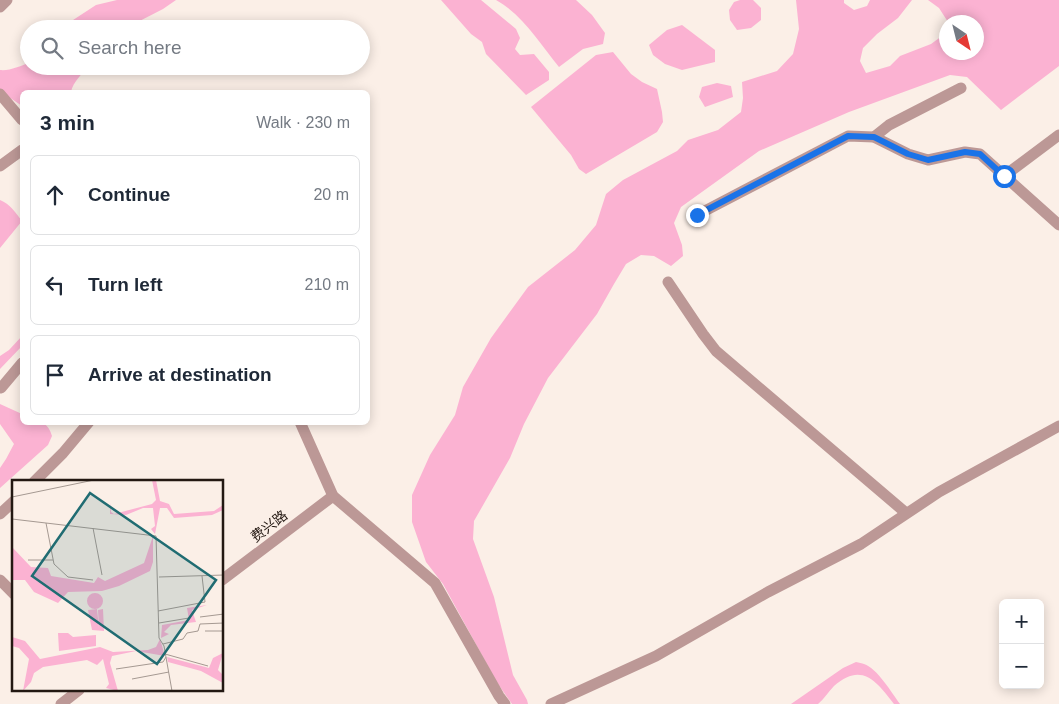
<!DOCTYPE html>
<meta charset="utf-8">
<style>
:root{--surface:#fff;--page:#f2f2f3;--text:#1f2937;--muted:#747a83;--line:#e0e1e3}
body{margin:0;font-family:Arial,"Noto Sans SC",sans-serif;background:var(--page);color:var(--text)}
.controls{position:absolute;right:15px;bottom:15px;display:grid;overflow:hidden;border-radius:8px;box-shadow:0 2px 12px #0003}
.controls button{width:45px;height:45px;display:grid;place-items:center;padding:0;border:0;border-bottom:1px solid var(--line);background:var(--surface);color:var(--text);font:25px sans-serif}
.compass{position:absolute;left:939px;top:15px;width:45px;height:45px;border-radius:50%;background:var(--surface);box-shadow:0 2px 12px #0003;rotate:145deg}
.stop{position:absolute;width:15px;height:15px;margin:-11px;border:4px solid #1a73e8;border-radius:50%;background:#fff}
.stop.end{background:#1a73e8;border-color:#fff;box-shadow:0 1px 5px #0008}
.list{margin:0;padding:0;list-style:none}
h2{display:flex;justify-content:space-between;align-items:center;height:65px;margin:0;padding:0 20px;font-size:21px}
h2 small{font-size:16px;font-weight:400;color:var(--muted)}
.list li{display:grid;grid-template-columns:32px 1fr auto;gap:15px;align-items:center;box-sizing:border-box;height:80px;margin:0 10px 10px;padding:0 10px;border:1px solid var(--line);border-radius:8px}
.list b{display:block;font-size:19px;white-space:nowrap}
.list em{font-size:16px;font-style:normal;color:var(--muted)}
.icon{flex:none;width:28px;height:28px;fill:none;stroke:currentColor;stroke-width:2;stroke-linecap:round;stroke-linejoin:round}
.map{position:relative;flex:none;width:1059px;height:704px;overflow:hidden}
.search{position:absolute;background:var(--surface);box-shadow:0 2px 12px #0003;left:20px;top:20px;width:350px;height:55px;display:flex;align-items:center;gap:12px;box-sizing:border-box;padding:0 18px;border-radius:28px;color:var(--muted);font-size:19px}
.panel{position:absolute;background:var(--surface);box-shadow:0 2px 12px #0003;left:20px;top:90px;width:350px;height:335px;border-radius:8px}
.map>svg:first-child{display:block}
.water{fill:#fbb2d2}
.lines{fill:none;stroke-linecap:round;stroke-linejoin:round}
.street{stroke:#bc9896;stroke-width:11}
.route{stroke:#1a73e8;stroke-width:6}
.labels{text-anchor:middle;stroke-width:4.5;stroke-linejoin:round;paint-order:stroke}
.street-label{font-size:14px;fill:#231812;stroke:#fbefe7}
.inset-road{fill:none;stroke:#a59992;stroke-width:1}
.view{fill:#206c72;fill-opacity:0.15;stroke:#206c72;stroke-width:2.5}
.inset-edge{fill:none;stroke:#231812;stroke-width:2.5}
</style>
<div class="map">
<svg width="1059" height="704" viewBox="0 0 1059 704">
<rect width="100%" height="100%" fill="#fbefe7"/>
<g class="water">
<path d="M117 0H176L163 9 124 29H64L70 22 96 5Z"/>
<path d="M441 0H481L516 29 520 38 515 49 520 55 534 54 549 72V80L526 95 486 54 482 42 471 34Z"/>
<path d="M496 0H576L592 15 605 33 603 44 583 49 559 67C540 44 523 15 496 0Z"/>
<path d="M740 0H753L761 8V20L751 28 737 30 730 20 729 10 734 2Z"/>
<path d="M796 0H844V3L854 10 867 6 870 0H912L898 18 877 34 863 48 860 61 866 73 890 66 900 56 931 44 946 33V30V52H976V22H948L939 8 928 0H1059V66L1001 110 967 77 950 75 849 112 759 151 681 207 674 223 682 245 683 256 671 266 654 256 641 255 626 264 614 284 597 314 548 378 524 424 510 458 474 521 473 539 494 597 513 675 527 700 528 704H512L496 681 443 584 426 562 412 522V495L430 455 455 415 463 387 491 338 528 287 575 250 596 225 606 194 623 180 677 151 688 140 718 130 741 112 743 98 742 82 777 71 793 54 799 29Z"/>
<path d="M682 25 715 50V62L682 70 665 64 653 55 649 45 667 30Z"/>
<path d="M613 52 631 74 642 82 657 89 662 112 663 122 657 132 586 174 579 169 571 155 531 107 596 55Z"/>
<path d="M29 63V66H89C82 74 73 82 71 92H22V106L3 93 0 89V70C10 71 20 66 29 63Z"/>
<path d="M717 83 731 86 733 97 705 107 699 97 702 87Z"/>
<path d="M0 200C10 204 16 213 22 221L0 248Z"/>
<path d="M22 336V346L0 369V356L9 350Z"/>
<path d="M0 404 22 414V422C38 422 47 419 52 436L48 445 0 488V468L6 459 14 444 0 424Z"/>
<path d="M856 662C859 663 862 663 864 664 877 668 892 693 900 704H894C876 680 861 662 834 686 828 692 824 699 818 704H791L843 668Z"/>
</g>
<g class="lines">
<g class="street">
<path d="M0 7 7 0"/>
<path d="M0 94 22 120"/>
<path d="M874 137 889 125 961 88"/>
<path d="M0 166 22 150"/>
<path d="M1004 176 1059 135"/>
<path d="M697 215 848 136 874 137 908 154 928 160 965 152 980 154 1059 225"/>
<path d="M668 282 703 334 716 351 906 513"/>
<path d="M1 388 22 363"/>
<path d="M300 422 333 496 435 583 499 696 505 704"/>
<path d="M34 482 63 453 89 422"/>
<path d="M0 514 14 501"/>
<path d="M0 580 14 594"/>
<path d="M222 580 333 496"/>
<path d="M61 704 79 690"/>
<path d="M551 704 656 656 768 592 861 544 939 492 1059 426"/>
</g>
</g>
<g class="lines">
<path class="route" d="M697 215 848 136 874 137 908 154 928 160 965 152 980 154 1004 176"/>
</g>
<g class="labels">
<g class="street-label">
<text transform="translate(269 526) rotate(-38)" y="5">费兴路</text>
</g>
</g>
<g transform="translate(12 480)">
<rect width="211" height="211" fill="#fbefe7"/>
<path d="M140 0H144L148 21 157 24 162 34 202 31 211 25V30L200 35 162 38 155 28H148L143 54 139 49 143 46 141 28H131L114 35 98 34V23L99 32 102 34 140 24 144 20ZM141 56V82L138 91 107 106 90 111 56 112 46 123 22 112 13 100H0V67L19 87 36 88 39 96 82 103 86 97 93 101 132 83ZM75 121a8 8 0 1 1 16 0a8 8 0 1 1-16 0ZM195 125 180 130 184 142 159 145 152 152 157 154 149 158 150 145 177 140 175 128ZM85 129 87 148 86 130 91 129 92 151 80 150 76 130ZM46 153H56L61 157 84 155V166L47 171ZM0 157 13 161 28 179 88 167 101 172 136 170 144 167 148 159 153 176 124 171 100 176 98 183 106 211 94 208 97 204 91 179 85 185 75 180 31 187 22 193 19 202 11 211 17 179 7 168 0 166ZM211 173 206 190 211 195V203L189 191 156 182 155 177 197 188 201 178Z" fill="#fbb2d2"/>
<path class="inset-road" d="M0 17 82 0M0 39 144 56 147 158 152 166 160 211M34 43 42 84 56 97 81 100M81 48 90 95M16 80H41M147 97 212 95M146 131 193 122 190 96M188 137 212 134M147 143 177 138M193 151H212M151 164 171 159 175 153 186 151 188 144 212 143M153 174 196 186M104 189 151 182 154 177M120 199 157 192"/>
<path class="view" d="M78 13 204 100 145 184 20 96Z"/>
<rect width="211" height="211" class="inset-edge"/>
</g>
</svg>
<div class="controls">
<button>+</button>
<button>−</button>
</div>
<svg class="compass" viewBox="-18 -18 36 36"><path d="M0-13l5 13h-10z" fill="#e53935"/><path d="M0 13l5-13h-10z" fill="#747a83"/></svg>
<div class="stop" style="left:1004px;top:176px"></div>
<div class="stop end" style="left:697px;top:215px"></div>
<div class="search"><svg class="icon" aria-label="search" viewBox="0 0 24 24"><circle cx="10" cy="10" r="6"/><path d="M15 15l6 6"/></svg>Search here</div>
<section class="panel">
<h2>3 min<small>Walk · 230 m</small></h2>
<ul class="list">
<li><svg class="icon" aria-label="ahead" viewBox="0 0 24 24"><path d="M12 20V5M6 11l6-6 6 6"/></svg><div><b>Continue</b></div><em>20 m</em></li>
<li><svg class="icon" aria-label="left" viewBox="0 0 24 24"><path d="M17 20v-9H6M10 6l-5 5 5 5"/></svg><div><b>Turn left</b></div><em>210 m</em></li>
<li><svg class="icon" aria-label="arrive" viewBox="0 0 24 24"><path d="M6 21V4h12l-3 4 3 4H6"/></svg><div><b>Arrive at destination</b></div></li>
</ul>
</section>
</div>
